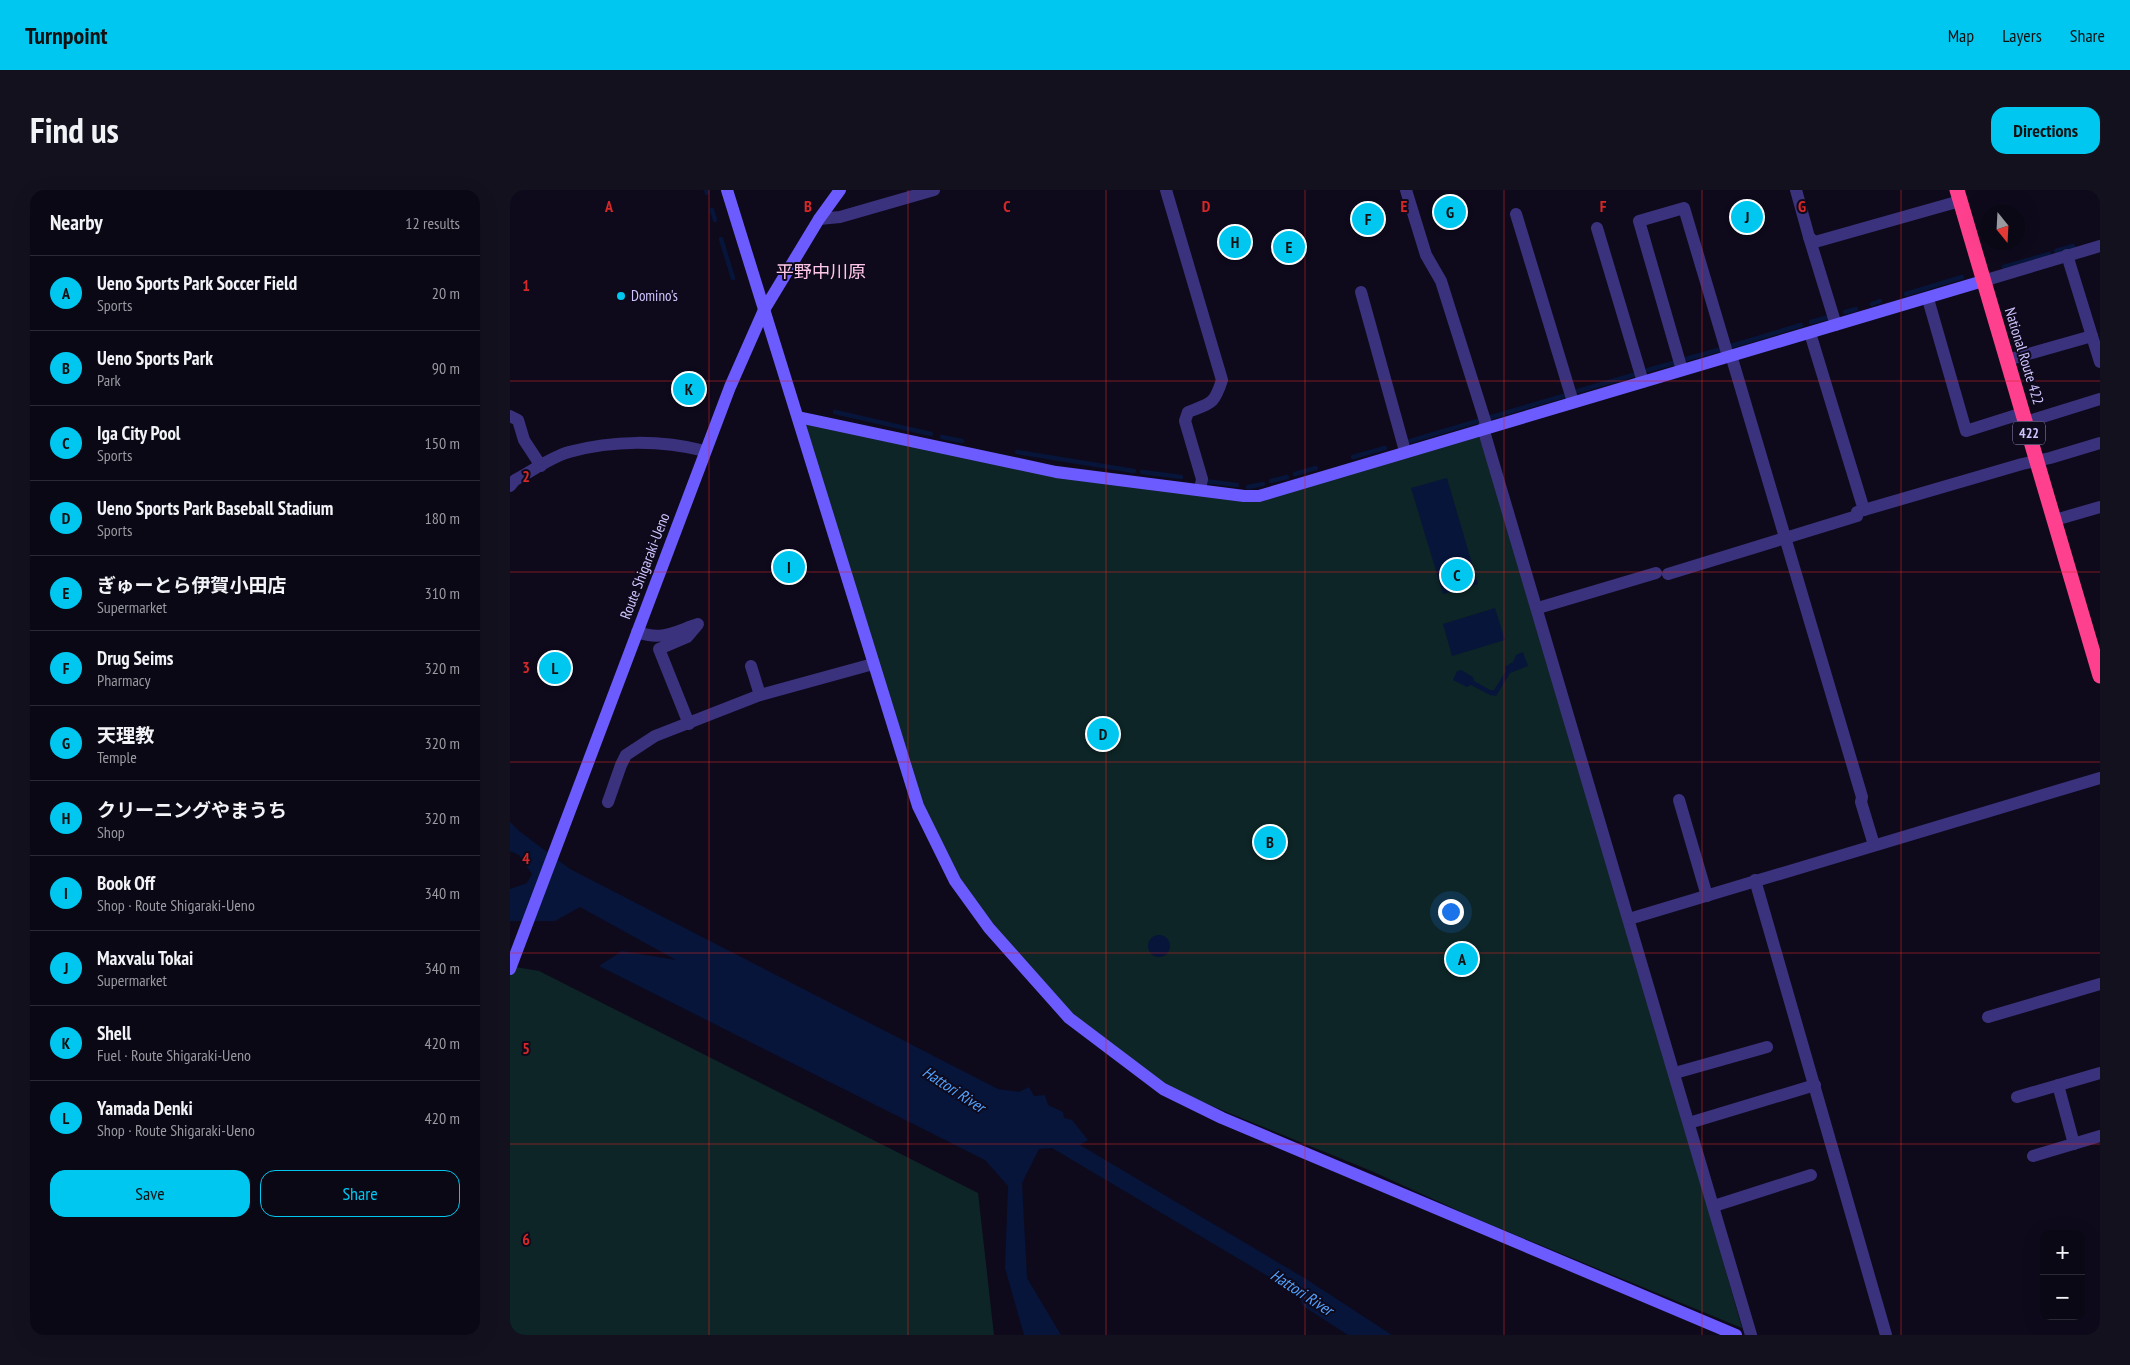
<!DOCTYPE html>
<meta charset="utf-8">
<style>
:root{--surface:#0a0815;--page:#13111e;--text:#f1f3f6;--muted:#999aa0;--line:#2a2934;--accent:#00c7f0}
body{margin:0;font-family:"PT Sans Narrow","Noto Sans JP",sans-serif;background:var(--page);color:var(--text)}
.controls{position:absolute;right:15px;bottom:15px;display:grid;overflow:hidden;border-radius:10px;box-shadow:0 5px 20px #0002}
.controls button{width:45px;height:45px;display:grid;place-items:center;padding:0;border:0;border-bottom:1px solid var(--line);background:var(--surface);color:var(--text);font:25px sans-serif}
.compass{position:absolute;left:1470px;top:15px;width:45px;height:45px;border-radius:50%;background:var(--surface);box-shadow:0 5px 20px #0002;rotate:162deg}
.you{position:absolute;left:940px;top:721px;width:18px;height:18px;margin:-12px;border:4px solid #fff;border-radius:50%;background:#1a73e8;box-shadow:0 0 0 8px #1a73e833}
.badge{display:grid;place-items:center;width:32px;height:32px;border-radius:50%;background:var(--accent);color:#111;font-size:16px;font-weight:700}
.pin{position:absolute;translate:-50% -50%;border:2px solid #fff;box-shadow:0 1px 5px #0006}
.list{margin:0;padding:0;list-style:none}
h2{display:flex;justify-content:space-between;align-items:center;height:65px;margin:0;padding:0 20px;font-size:21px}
h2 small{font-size:16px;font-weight:400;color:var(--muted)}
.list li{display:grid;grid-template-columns:32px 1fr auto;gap:15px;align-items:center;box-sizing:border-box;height:75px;padding:0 20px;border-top:1px solid var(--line)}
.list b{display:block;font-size:19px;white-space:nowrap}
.list p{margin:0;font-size:16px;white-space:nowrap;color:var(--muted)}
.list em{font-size:16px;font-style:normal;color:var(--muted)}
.actions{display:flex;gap:10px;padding:15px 20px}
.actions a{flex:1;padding:11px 0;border:1px solid var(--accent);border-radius:15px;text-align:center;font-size:18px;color:var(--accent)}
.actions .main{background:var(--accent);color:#111}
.map{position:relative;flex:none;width:1590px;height:1145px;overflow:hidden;border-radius:15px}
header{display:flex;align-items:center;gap:30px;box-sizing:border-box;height:70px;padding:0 25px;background:var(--accent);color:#111}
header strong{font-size:24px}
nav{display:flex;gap:28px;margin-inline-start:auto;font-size:18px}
.intro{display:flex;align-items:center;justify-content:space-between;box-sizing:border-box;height:120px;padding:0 30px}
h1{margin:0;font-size:35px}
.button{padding:12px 22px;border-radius:15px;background:var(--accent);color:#111;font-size:18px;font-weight:700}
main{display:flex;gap:30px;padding:0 30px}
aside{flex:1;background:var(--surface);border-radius:15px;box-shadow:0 5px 20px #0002}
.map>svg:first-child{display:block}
.green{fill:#0d2526}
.water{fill:#061539}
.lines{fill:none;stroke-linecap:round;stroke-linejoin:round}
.stream{stroke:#061539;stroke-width:4.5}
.street{stroke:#3b327e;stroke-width:12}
.secondary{stroke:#6c5cff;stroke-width:12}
.highway{stroke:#ff408e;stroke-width:15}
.grid{fill:none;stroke:#d62828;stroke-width:1;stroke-opacity:0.55}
.poi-dot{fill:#00c7f0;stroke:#0e0a1c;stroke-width:2}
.labels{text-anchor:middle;stroke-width:4;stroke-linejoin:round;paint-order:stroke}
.shield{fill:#0e0a1c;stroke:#968dbb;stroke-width:1}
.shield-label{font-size:14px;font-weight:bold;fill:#d0c5ff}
.poi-label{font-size:15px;fill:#d0c5ff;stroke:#0e0a1c;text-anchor:start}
.street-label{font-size:15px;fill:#d0c5ff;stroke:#0e0a1c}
.water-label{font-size:16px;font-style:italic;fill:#53a3ff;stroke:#0e0a1c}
.quarter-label{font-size:18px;fill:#ffc7e7;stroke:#0e0a1c}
.grid-label{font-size:16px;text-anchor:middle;font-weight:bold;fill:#d62828;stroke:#0e0a1c;stroke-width:4;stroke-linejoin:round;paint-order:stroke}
</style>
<header>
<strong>Turnpoint</strong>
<nav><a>Map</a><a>Layers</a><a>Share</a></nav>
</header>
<div class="intro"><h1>Find us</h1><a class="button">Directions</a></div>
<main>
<aside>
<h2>Nearby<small>12 results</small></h2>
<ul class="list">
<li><span class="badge">A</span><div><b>Ueno Sports Park Soccer Field</b><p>Sports</p></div><em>20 m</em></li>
<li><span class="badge">B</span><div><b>Ueno Sports Park</b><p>Park</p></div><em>90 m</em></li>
<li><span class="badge">C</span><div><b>Iga City Pool</b><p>Sports</p></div><em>150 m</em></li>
<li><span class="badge">D</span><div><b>Ueno Sports Park Baseball Stadium</b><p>Sports</p></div><em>180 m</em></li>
<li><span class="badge">E</span><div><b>ぎゅーとら伊賀小田店</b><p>Supermarket</p></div><em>310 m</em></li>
<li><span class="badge">F</span><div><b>Drug Seims</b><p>Pharmacy</p></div><em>320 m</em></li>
<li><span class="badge">G</span><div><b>天理教</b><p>Temple</p></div><em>320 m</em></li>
<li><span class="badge">H</span><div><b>クリーニングやまうち</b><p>Shop</p></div><em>320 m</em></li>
<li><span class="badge">I</span><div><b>Book Off</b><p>Shop · Route Shigaraki-Ueno</p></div><em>340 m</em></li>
<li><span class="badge">J</span><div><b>Maxvalu Tokai</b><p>Supermarket</p></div><em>340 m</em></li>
<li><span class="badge">K</span><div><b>Shell</b><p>Fuel · Route Shigaraki-Ueno</p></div><em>420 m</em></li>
<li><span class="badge">L</span><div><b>Yamada Denki</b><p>Shop · Route Shigaraki-Ueno</p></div><em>420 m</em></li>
</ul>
<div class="actions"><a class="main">Save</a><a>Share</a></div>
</aside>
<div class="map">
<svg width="1590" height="1145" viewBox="0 0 1590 1145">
<rect width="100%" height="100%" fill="#0e0a1c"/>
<g class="green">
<path d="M290 228 546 284 749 308 969 247 972 252 1116 729 1232 1138 967 1029 859 980 653 896 560 826 446 689 409 615Z"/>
<path d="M0 776 29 781 468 1003 484 1145H0Z"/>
</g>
<g class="water">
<path d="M937 288 968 394 933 404 901 298Z"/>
<path d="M985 418 995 450 942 466 933 434Z"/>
<path d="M1013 462 1018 476 1000 483 986 506 980 505 961 495 957 497 943 490 947 481 951 480 963 487 964 491 980 500H984L996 481 995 477 1003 472 1006 465Z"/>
<path d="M0 632 9 641 60 679 488 899 509 902 519 897 524 906 535 905 538 915 553 922 554 928 562 930 578 950 570 955 796 1089 882 1145H838L793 1116 788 1104 542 958 529 959 512 993 517 1088 551 1145H514L495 1078 498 996 475 970 89 776 112 761 166 770 70 717 45 731H0V699L17 693 22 684 9 665 0 661Z"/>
<circle cx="649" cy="756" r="11"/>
</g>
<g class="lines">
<g class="stream">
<path d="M196 0 197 3"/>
<path d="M202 20 205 30"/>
<path d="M211 49 223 88"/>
<path d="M1546 61 1563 56"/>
<path d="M1494 77 1539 64"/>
<path d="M1396 104 1452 87"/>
<path d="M1362 114 1370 111"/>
<path d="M1335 122 1346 119"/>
<path d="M1301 132 1319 127"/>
<path d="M1221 156 1291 135"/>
<path d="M1176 169 1212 159"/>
<path d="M1138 180 1167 172"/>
<path d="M1068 201 1123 185"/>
<path d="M325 222 421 244"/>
<path d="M978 228 1053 206"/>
<path d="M432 247 452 251"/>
<path d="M900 251 968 231"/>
<path d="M507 262 624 281"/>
<path d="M843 267 875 258"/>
<path d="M632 282 671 287"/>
<path d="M785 284 806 278"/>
<path d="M694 291 727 295"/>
<path d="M761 291 777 287"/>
<path d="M738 297 753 294"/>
</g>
<g class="street">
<path d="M656 0 712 190C704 215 701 213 678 222L675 231 692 289 690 300"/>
<path d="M896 0 916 65 931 91 977 237"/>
<path d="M1286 0 1299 47 1305 52 1450 11"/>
<path d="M1006 24 1063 212"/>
<path d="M309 29 330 27 424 0"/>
<path d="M1087 38 1133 192"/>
<path d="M1299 47 1326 135"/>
<path d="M1557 65 1590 172"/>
<path d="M1473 91 1590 56"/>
<path d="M851 102 895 261"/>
<path d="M1418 109 1456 241 1513 223"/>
<path d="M1300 143 1354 320"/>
<path d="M1221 165 1352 607 1351 612 1364 655"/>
<path d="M1497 170 1582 146"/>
<path d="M1172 180 1129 31 1174 18 1218 166"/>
<path d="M0 226 8 230 14 250 31 276"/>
<path d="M1516 232 1590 209"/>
<path d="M973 238 1241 1145"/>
<path d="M0 296 5 290C22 281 41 267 59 262 103 250 151 250 195 261"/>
<path d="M1545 330 1590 317"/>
<path d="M1158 384 1347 326V322L1512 274 1540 268 1590 253"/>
<path d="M1028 418 1146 383"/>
<path d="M127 442C153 451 164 442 188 434L177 447 149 459 179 534"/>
<path d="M241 476 250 505"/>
<path d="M1169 610 1197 706"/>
<path d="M98 612 111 575 116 565 145 546 250 505 363 474"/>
<path d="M1245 690 1376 1145"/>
<path d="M1119 729 1590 588"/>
<path d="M1478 827 1590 794"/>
<path d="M1165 883 1257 857"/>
<path d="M1548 895 1564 954"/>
<path d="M1507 907 1590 883"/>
<path d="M1179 933 1305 895"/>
<path d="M1523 966 1590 946"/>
<path d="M1204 1016 1301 985"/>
</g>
<g class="secondary">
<path d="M217 0 408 616 445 691 479 738 559 828 653 899 712 928 1226 1145"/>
<path d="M288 227 546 282 734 306H749L1473 91"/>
<path d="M0 779 220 197 254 120 309 29 330 0"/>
</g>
<path class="highway" d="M1447 0 1590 486"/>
</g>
<path class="grid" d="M199 0V1145M398 0V1145M596 0V1145M795 0V1145M994 0V1145M1192 0V1145M1391 0V1145M0 191H1590M0 382H1590M0 572H1590M0 763H1590M0 954H1590"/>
<circle class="poi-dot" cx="111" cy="106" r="5"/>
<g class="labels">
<rect class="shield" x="1503" y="231.5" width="32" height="23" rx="4"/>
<g class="shield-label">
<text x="1519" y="248">422</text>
</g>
<g class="poi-label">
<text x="121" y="111">Domino's</text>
</g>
<g class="street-label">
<text transform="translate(1514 166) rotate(73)" y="5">National Route 422</text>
<text transform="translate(135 376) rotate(-69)" y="5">Route Shigaraki-Ueno</text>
</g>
<g class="water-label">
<text transform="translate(444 899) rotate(33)" y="6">Hattori River</text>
<text transform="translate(792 1102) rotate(33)" y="6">Hattori River</text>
</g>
<g class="quarter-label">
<text x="311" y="88">平野中川原</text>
</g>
</g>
<g class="grid-label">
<text x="99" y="22">A</text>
<text x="298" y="22">B</text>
<text x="497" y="22">C</text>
<text x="696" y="22">D</text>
<text x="894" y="22">E</text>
<text x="1093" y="22">F</text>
<text x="1292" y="22">G</text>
<text x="16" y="101">1</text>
<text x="16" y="292">2</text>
<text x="16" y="483">3</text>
<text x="16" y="674">4</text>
<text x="16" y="864">5</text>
<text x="16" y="1055">6</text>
</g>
</svg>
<div class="controls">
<button>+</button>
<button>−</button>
</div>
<svg class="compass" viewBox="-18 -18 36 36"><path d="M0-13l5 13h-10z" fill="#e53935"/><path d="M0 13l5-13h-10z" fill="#999aa0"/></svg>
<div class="you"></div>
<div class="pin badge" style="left:952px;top:769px">A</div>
<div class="pin badge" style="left:760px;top:652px">B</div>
<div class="pin badge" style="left:947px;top:385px">C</div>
<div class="pin badge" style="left:593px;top:544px">D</div>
<div class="pin badge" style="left:779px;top:57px">E</div>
<div class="pin badge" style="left:858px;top:29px">F</div>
<div class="pin badge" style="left:940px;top:22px">G</div>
<div class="pin badge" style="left:725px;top:52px">H</div>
<div class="pin badge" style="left:279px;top:377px">I</div>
<div class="pin badge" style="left:1237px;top:27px">J</div>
<div class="pin badge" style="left:179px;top:199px">K</div>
<div class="pin badge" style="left:45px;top:478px">L</div>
</div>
</main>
